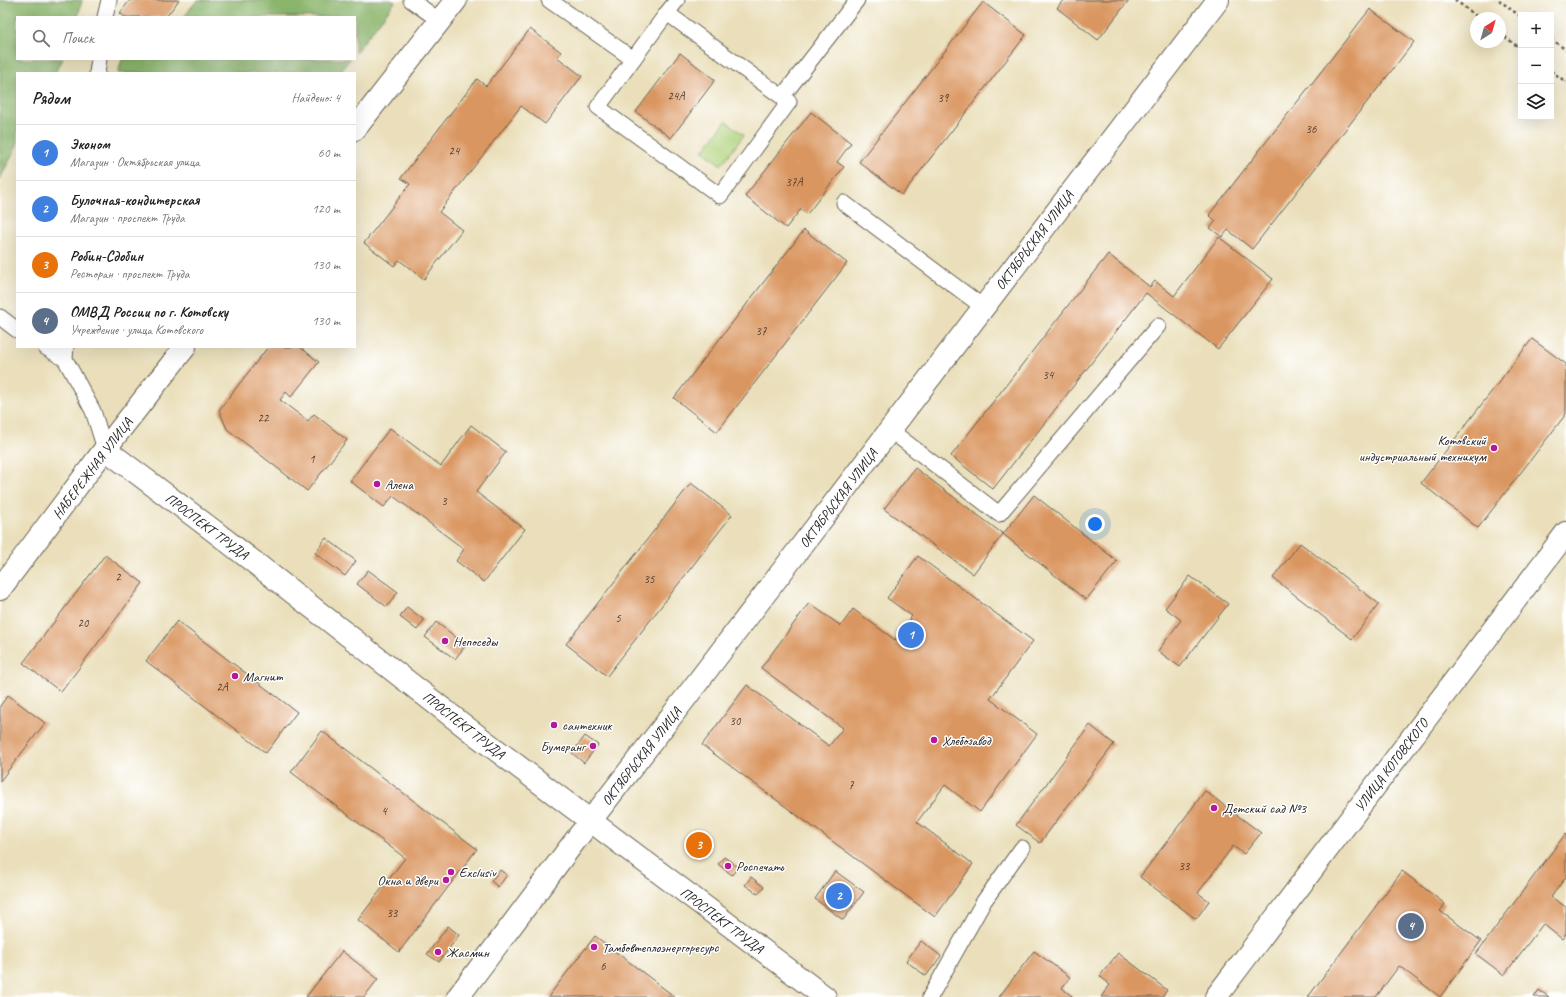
<!DOCTYPE html>
<html lang="ru">
<meta charset="utf-8">
<style>
:root{--surface:#fff;--page:#f6f6f6;--text:#222;--muted:#767676;--line:#e0e0e0;--accent:#b5179e}
body{margin:0;font-family:Caveat,sans-serif;background:var(--page);color:var(--text)}
.controls{position:absolute;right:12px;top:12px;display:grid;overflow:hidden;border-radius:0px;box-shadow:0 4px 16px #0002}
.controls button{width:36px;height:36px;display:grid;place-items:center;padding:0;border:0;border-bottom:1px solid var(--line);background:var(--surface);color:var(--text);font:20px sans-serif}
.compass{position:absolute;left:1470px;top:12px;width:36px;height:36px;border-radius:50%;background:var(--surface);box-shadow:0 4px 16px #0002;rotate:37deg}
.you{position:absolute;left:1095px;top:524px;width:14px;height:14px;margin:-10px;border:3px solid #fff;border-radius:50%;background:#1a73e8;box-shadow:0 0 0 6px #1a73e833}
.badge{display:grid;place-items:center;width:26px;height:26px;border-radius:50%;background:var(--accent);color:#fff;font-size:13px;font-weight:700}
.pin{position:absolute;translate:-50% -50%;border:2px solid #fff;box-shadow:0 1px 4px #0006}
.list{margin:0;padding:0;list-style:none}
h2{display:flex;justify-content:space-between;align-items:center;height:52px;margin:0;padding:0 16px;font-size:17px}
h2 small{font-size:13px;font-weight:400;color:var(--muted)}
.list li{display:grid;grid-template-columns:26px 1fr auto;gap:12px;align-items:center;box-sizing:border-box;height:56px;padding:0 16px;border-top:1px solid var(--line)}
.list b{display:block;font-size:15px;white-space:nowrap}
.list p{margin:0;font-size:13px;white-space:nowrap;color:var(--muted)}
.list em{font-size:13px;font-style:normal;color:var(--muted)}
.icon{flex:none;width:22px;height:22px;fill:none;stroke:currentColor;stroke-width:2;stroke-linecap:round;stroke-linejoin:round}
.map{position:relative;flex:none;width:1566px;height:997px;overflow:hidden}
.search{position:absolute;background:var(--surface);box-shadow:0 4px 16px #0002;left:16px;top:16px;width:340px;height:44px;display:flex;align-items:center;gap:10px;box-sizing:border-box;padding:0 14px;border-radius:0px;color:var(--muted);font-size:15px}
.panel{position:absolute;background:var(--surface);box-shadow:0 4px 16px #0002;left:16px;top:72px;width:340px;height:276px;border-radius:0px}
.map>svg:first-child{display:block}
.green{fill:#afd37c;stroke:#66784c}
.forest{fill:#8bb56c;stroke:#546844}
.building{fill:#da9661}
.lines{fill:none;stroke-linecap:round;stroke-linejoin:round}
.service-casing{stroke:#646053;stroke-width:17}
.tertiary-casing{stroke:#646053;stroke-width:24}
.path{stroke:#646053;stroke-width:2.5;stroke-dasharray:3 3;stroke-linecap:butt}
.service{stroke:#fff;stroke-width:15}
.tertiary{stroke:#fff;stroke-width:22}
.poi-dot{fill:#b5179e;stroke:#fff;stroke-width:1.5}
.labels{text-anchor:middle;stroke-width:3;stroke-linejoin:round;paint-order:stroke}
.number-label{font-size:12px;fill:#4c3a2d}
.street-label{font-size:14px;fill:#1c1c1c;stroke:#fff}
.poi-label{font-size:14px;fill:#1c1c1c;stroke:#fff;text-anchor:start}
</style>
<div class="map">
<svg width="1566" height="997" viewBox="0 0 1566 997">
<rect width="100%" height="100%" fill="#fff"/>
<filter id="ink" filterUnits="userSpaceOnUse"><feTurbulence type="fractalNoise" baseFrequency=".025" numOctaves="2"/><feDisplacementMap in="SourceGraphic" scale="8" xChannelSelector="R" yChannelSelector="G"/><feConvolveMatrix kernelMatrix="1 2 1 2 8 2 1 2 1" color-interpolation-filters="sRGB"/></filter>
<filter id="wash" filterUnits="userSpaceOnUse"><feTurbulence type="fractalNoise" baseFrequency=".012" numOctaves="4" result="noise"/><feDisplacementMap in="SourceGraphic" scale="16" xChannelSelector="R" yChannelSelector="G"/><feGaussianBlur stdDeviation="0.9" result="paint"/><feColorMatrix in="noise" values="0 0 0 0 0 0 0 0 0 0 0 0 0 0 0 0 0 1.4 0 .05"/><feComposite in="paint" operator="in"/></filter>
<g filter="url(#wash)">
<rect width="100%" height="100%" fill="#eadfba"/>
<path class="green" d="M726 121 744 135 721 165 703 151Z"/>
<g class="forest">
<path d="M0 0H82L78 17H17V59H63L55 73H17V145L0 179Z"/>
<path d="M197 0H393L395 2 355 53V17H184Z"/>
<path d="M122 59H350L339 73H118Z"/>
</g>
<g id="blocks">
<g class="building">
<path d="M130 0H179L166 17H125L120 13Z"/>
<path d="M1063 0H1129L1098 40 1057 8Z"/>
<path d="M983 2 1026 35 902 195 859 162Z"/>
<path d="M1370 9 1414 42 1252 249 1228 230 1222 237 1210 228 1216 221 1209 215Z"/>
<path d="M530 29 561 52 557 57 582 76 545 124 521 106 439 212 462 230 424 279 399 260 394 266 364 243 410 184 401 178 477 79 486 86Z"/>
<path d="M680 53 715 80 671 138 636 112Z"/>
<path d="M811 112 851 143 837 162 844 167 807 214 801 209 786 228 745 196Z"/>
<path d="M804 230 847 263 717 432 674 398Z"/>
<path d="M1219 237 1273 279 1218 349 1146 293 993 489 951 456 1108 254 1150 287 1155 281 1174 296Z"/>
<path d="M1532 339 1566 364V414L1478 528 1421 483Z"/>
<path d="M268 347H300L319 362 291 397 286 392 280 400 308 421 314 414 347 440 307 491 227 429 219 410Z"/>
<path d="M471 425 506 452 476 492 525 529 484 582 456 561 464 549 393 496 384 507 350 481 390 428 441 466Z"/>
<path d="M915 468 1003 534 973 574 884 509Z"/>
<path d="M691 483 732 515 607 676 566 644Z"/>
<path d="M1034 495 1117 561 1086 600 1003 534Z"/>
<path d="M326 538 356 561 345 576 315 553Z"/>
<path d="M1300 543 1379 604 1352 639 1273 578Z"/>
<path d="M105 555 143 583 61 692 23 663Z"/>
<path d="M918 556 1033 641 990 699 1037 734 980 812 945 785 917 822 973 864 935 917 702 745 747 685 829 746 843 728 761 668 809 603 841 626 853 609 895 640 912 616 887 598Z"/>
<path d="M368 570 398 592 387 607 357 584Z"/>
<path d="M1190 576 1228 604 1180 667 1158 651 1181 620 1165 608Z"/>
<path d="M407 607 424 620 417 630 400 617Z"/>
<path d="M177 621 297 712 266 753 146 661Z"/>
<path d="M436 622 466 645 455 659 425 637Z"/>
<path d="M8 695 45 723 0 781V706Z"/>
<path d="M1090 725 1114 744 1040 843 1016 825Z"/>
<path d="M322 731 477 849 399 952 358 920 405 858 291 772Z"/>
<path d="M585 736 598 745 584 763 572 753Z"/>
<path d="M1205 791 1261 833 1244 854 1233 846 1198 893 1209 901 1196 919 1140 877Z"/>
<path d="M1566 833V877L1551 897 1566 907V934L1562 939 1543 924 1504 975 1476 954Z"/>
<path d="M694 834 708 845 703 852 688 842Z"/>
<path d="M724 857 738 867 732 875 718 864Z"/>
<path d="M500 870 507 875 498 887 491 881Z"/>
<path d="M835 871 864 892 843 920 815 899Z"/>
<path d="M1402 871 1445 904 1440 911 1481 941 1440 997 1399 966 1376 997H1308Z"/>
<path d="M751 877 764 887 758 894 745 885Z"/>
<path d="M448 926 459 935 439 962 427 954Z"/>
<path d="M595 936 675 997H548Z"/>
<path d="M921 941 941 956 926 976 906 961Z"/>
<path d="M342 951 378 979 364 997H306Z"/>
<path d="M1034 951 1070 977 1062 988 1073 997H999Z"/>
<path d="M1118 953 1167 990 1162 997H1101L1110 985 1100 976Z"/>
<path d="M1539 990 1549 997H1534Z"/>
</g>
</g>
</g>
<g filter="url(#ink)">
<use href="#blocks" fill-opacity="0" stroke="#646053" stroke-width="1"/>
<g class="lines">
<defs>
<g id="service">
<path d="M411 0 440 21"/>
<path d="M549 0 633 59"/>
<path d="M667 13 789 102 720 196 598 107Z"/>
<path d="M667 13 677 0"/>
<path d="M105 17 109 0"/>
<path d="M97 73 99 59"/>
<path d="M782 97 857 0"/>
<path d="M844 203 983 307"/>
<path d="M0 317 17 330"/>
<path d="M45 347 65 359"/>
<path d="M66 347 65 359 93 411 105 449"/>
<path d="M890 430 999 514 1158 326"/>
<path d="M930 997 984 901 1022 848"/>
</g>
<g id="tertiary">
<path d="M355 129 456 0"/>
<path d="M105 449 214 531 471 731 825 997"/>
<path d="M0 589 105 449 185 347"/>
<path d="M458 997 571 846 687 696 1218 0"/>
<path d="M1216 997 1566 533"/>
</g>
</defs>
<use href="#service" class="service-casing"/>
<use href="#tertiary" class="tertiary-casing"/>
<g class="path">
<path d="M1455 0 1479 18"/>
<path d="M1499 0 1521 17"/>
<path d="M1500 33 1521 49"/>
<path d="M1551 39 1566 50"/>
<path d="M1551 71 1566 82"/>
</g>
<use href="#service" class="service"/>
<use href="#tertiary" class="tertiary"/>
</g>
</g>
<g class="poi-dot">
<circle cx="1494" cy="448" r="4"/>
<circle cx="377" cy="484" r="4"/>
<circle cx="445" cy="641" r="4"/>
<circle cx="235" cy="676" r="4"/>
<circle cx="554" cy="725" r="4"/>
<circle cx="934" cy="740" r="4"/>
<circle cx="593" cy="746" r="4"/>
<circle cx="1214" cy="808" r="4"/>
<circle cx="728" cy="866" r="4"/>
<circle cx="451" cy="872" r="4"/>
<circle cx="446" cy="880" r="4"/>
<circle cx="594" cy="947" r="4"/>
<circle cx="438" cy="952" r="4"/>
</g>
<g class="labels">
<g class="number-label">
<text x="676" y="100">24А</text>
<text x="943" y="102">39</text>
<text x="1311" y="133">36</text>
<text x="454" y="155">24</text>
<text x="794" y="186">37А</text>
<text x="761" y="335">37</text>
<text x="1048" y="379">34</text>
<text x="263" y="422">22</text>
<text x="312" y="463">1</text>
<text x="444" y="505">3</text>
<text x="118" y="581">2</text>
<text x="649" y="583">35</text>
<text x="618" y="622">5</text>
<text x="83" y="627">20</text>
<text x="222" y="691">2А</text>
<text x="735" y="725">30</text>
<text x="851" y="789">7</text>
<text x="384" y="815">4</text>
<text x="1184" y="870">33</text>
<text x="392" y="917">33</text>
<text x="603" y="970">6</text>
</g>
<g class="street-label">
<text transform="translate(1034 240) rotate(-53)" y="5">ОКТЯБРЬСКАЯ УЛИЦА</text>
<text transform="translate(92 468) rotate(-53)" y="5">НАБЕРЕЖНАЯ УЛИЦА</text>
<text transform="translate(838 498) rotate(-53)" y="5">ОКТЯБРЬСКАЯ УЛИЦА</text>
<text transform="translate(207 526) rotate(37)" y="5">ПРОСПЕКТ ТРУДА</text>
<text transform="translate(464 725) rotate(38)" y="5">ПРОСПЕКТ ТРУДА</text>
<text transform="translate(641 756) rotate(-52)" y="5">ОКТЯБРЬСКАЯ УЛИЦА</text>
<text transform="translate(1391 765) rotate(-53)" y="5">УЛИЦА КОТОВСКОГО</text>
<text transform="translate(722 920) rotate(37)" y="5">ПРОСПЕКТ ТРУДА</text>
</g>
<g class="poi-label">
<text x="1486" y="445" text-anchor="end">Котовский<tspan x="1486" dy="16">индустриальный техникум</tspan></text>
<text x="385" y="489">Алена</text>
<text x="453" y="646">Непоседы</text>
<text x="243" y="681">Магнит</text>
<text x="562" y="730">сантехник</text>
<text x="942" y="745">Хлебозавод</text>
<text x="585" y="751" text-anchor="end">Бумеранг</text>
<text x="1222" y="813">Детский сад №3</text>
<text x="736" y="871">Роспечать</text>
<text x="459" y="877">Exclusiv</text>
<text x="438" y="885" text-anchor="end">Окна и двери</text>
<text x="602" y="952">Тамбовтеплоэнергоресурс</text>
<text x="446" y="957">Жасмин</text>
</g>
</g>
</svg>
<div class="controls">
<button>+</button>
<button>−</button>
<button><svg class="icon" aria-label="layers" viewBox="0 0 24 24"><path d="M12 4l9 5-9 5-9-5zM3 14l9 5 9-5"/></svg></button>
</div>
<svg class="compass" viewBox="-18 -18 36 36"><path d="M0-13l5 13h-10z" fill="#e53935"/><path d="M0 13l5-13h-10z" fill="#767676"/></svg>
<div class="you"></div>
<div class="pin badge" style="left:911px;top:635px;background:#3f7fe0">1</div>
<div class="pin badge" style="left:839px;top:896px;background:#3f7fe0">2</div>
<div class="pin badge" style="left:699px;top:845px;background:#e8710a">3</div>
<div class="pin badge" style="left:1411px;top:926px;background:#5c6f8a">4</div>
<div class="search"><svg class="icon" aria-label="search" viewBox="0 0 24 24"><circle cx="10" cy="10" r="6"/><path d="M15 15l6 6"/></svg>Поиск</div>
<section class="panel">
<h2>Рядом<small>Найдено: 4</small></h2>
<ul class="list">
<li><span class="badge" style="background:#3f7fe0">1</span><div><b>Эконом</b><p>Магазин · Октябрьская улица</p></div><em>60 m</em></li>
<li><span class="badge" style="background:#3f7fe0">2</span><div><b>Булочная-кондитерская</b><p>Магазин · проспект Труда</p></div><em>120 m</em></li>
<li><span class="badge" style="background:#e8710a">3</span><div><b>Робин-Сдобин</b><p>Ресторан · проспект Труда</p></div><em>130 m</em></li>
<li><span class="badge" style="background:#5c6f8a">4</span><div><b>ОМВД России по г. Котовску</b><p>Учреждение · улица Котовского</p></div><em>130 m</em></li>
</ul>
</section>
</div>
